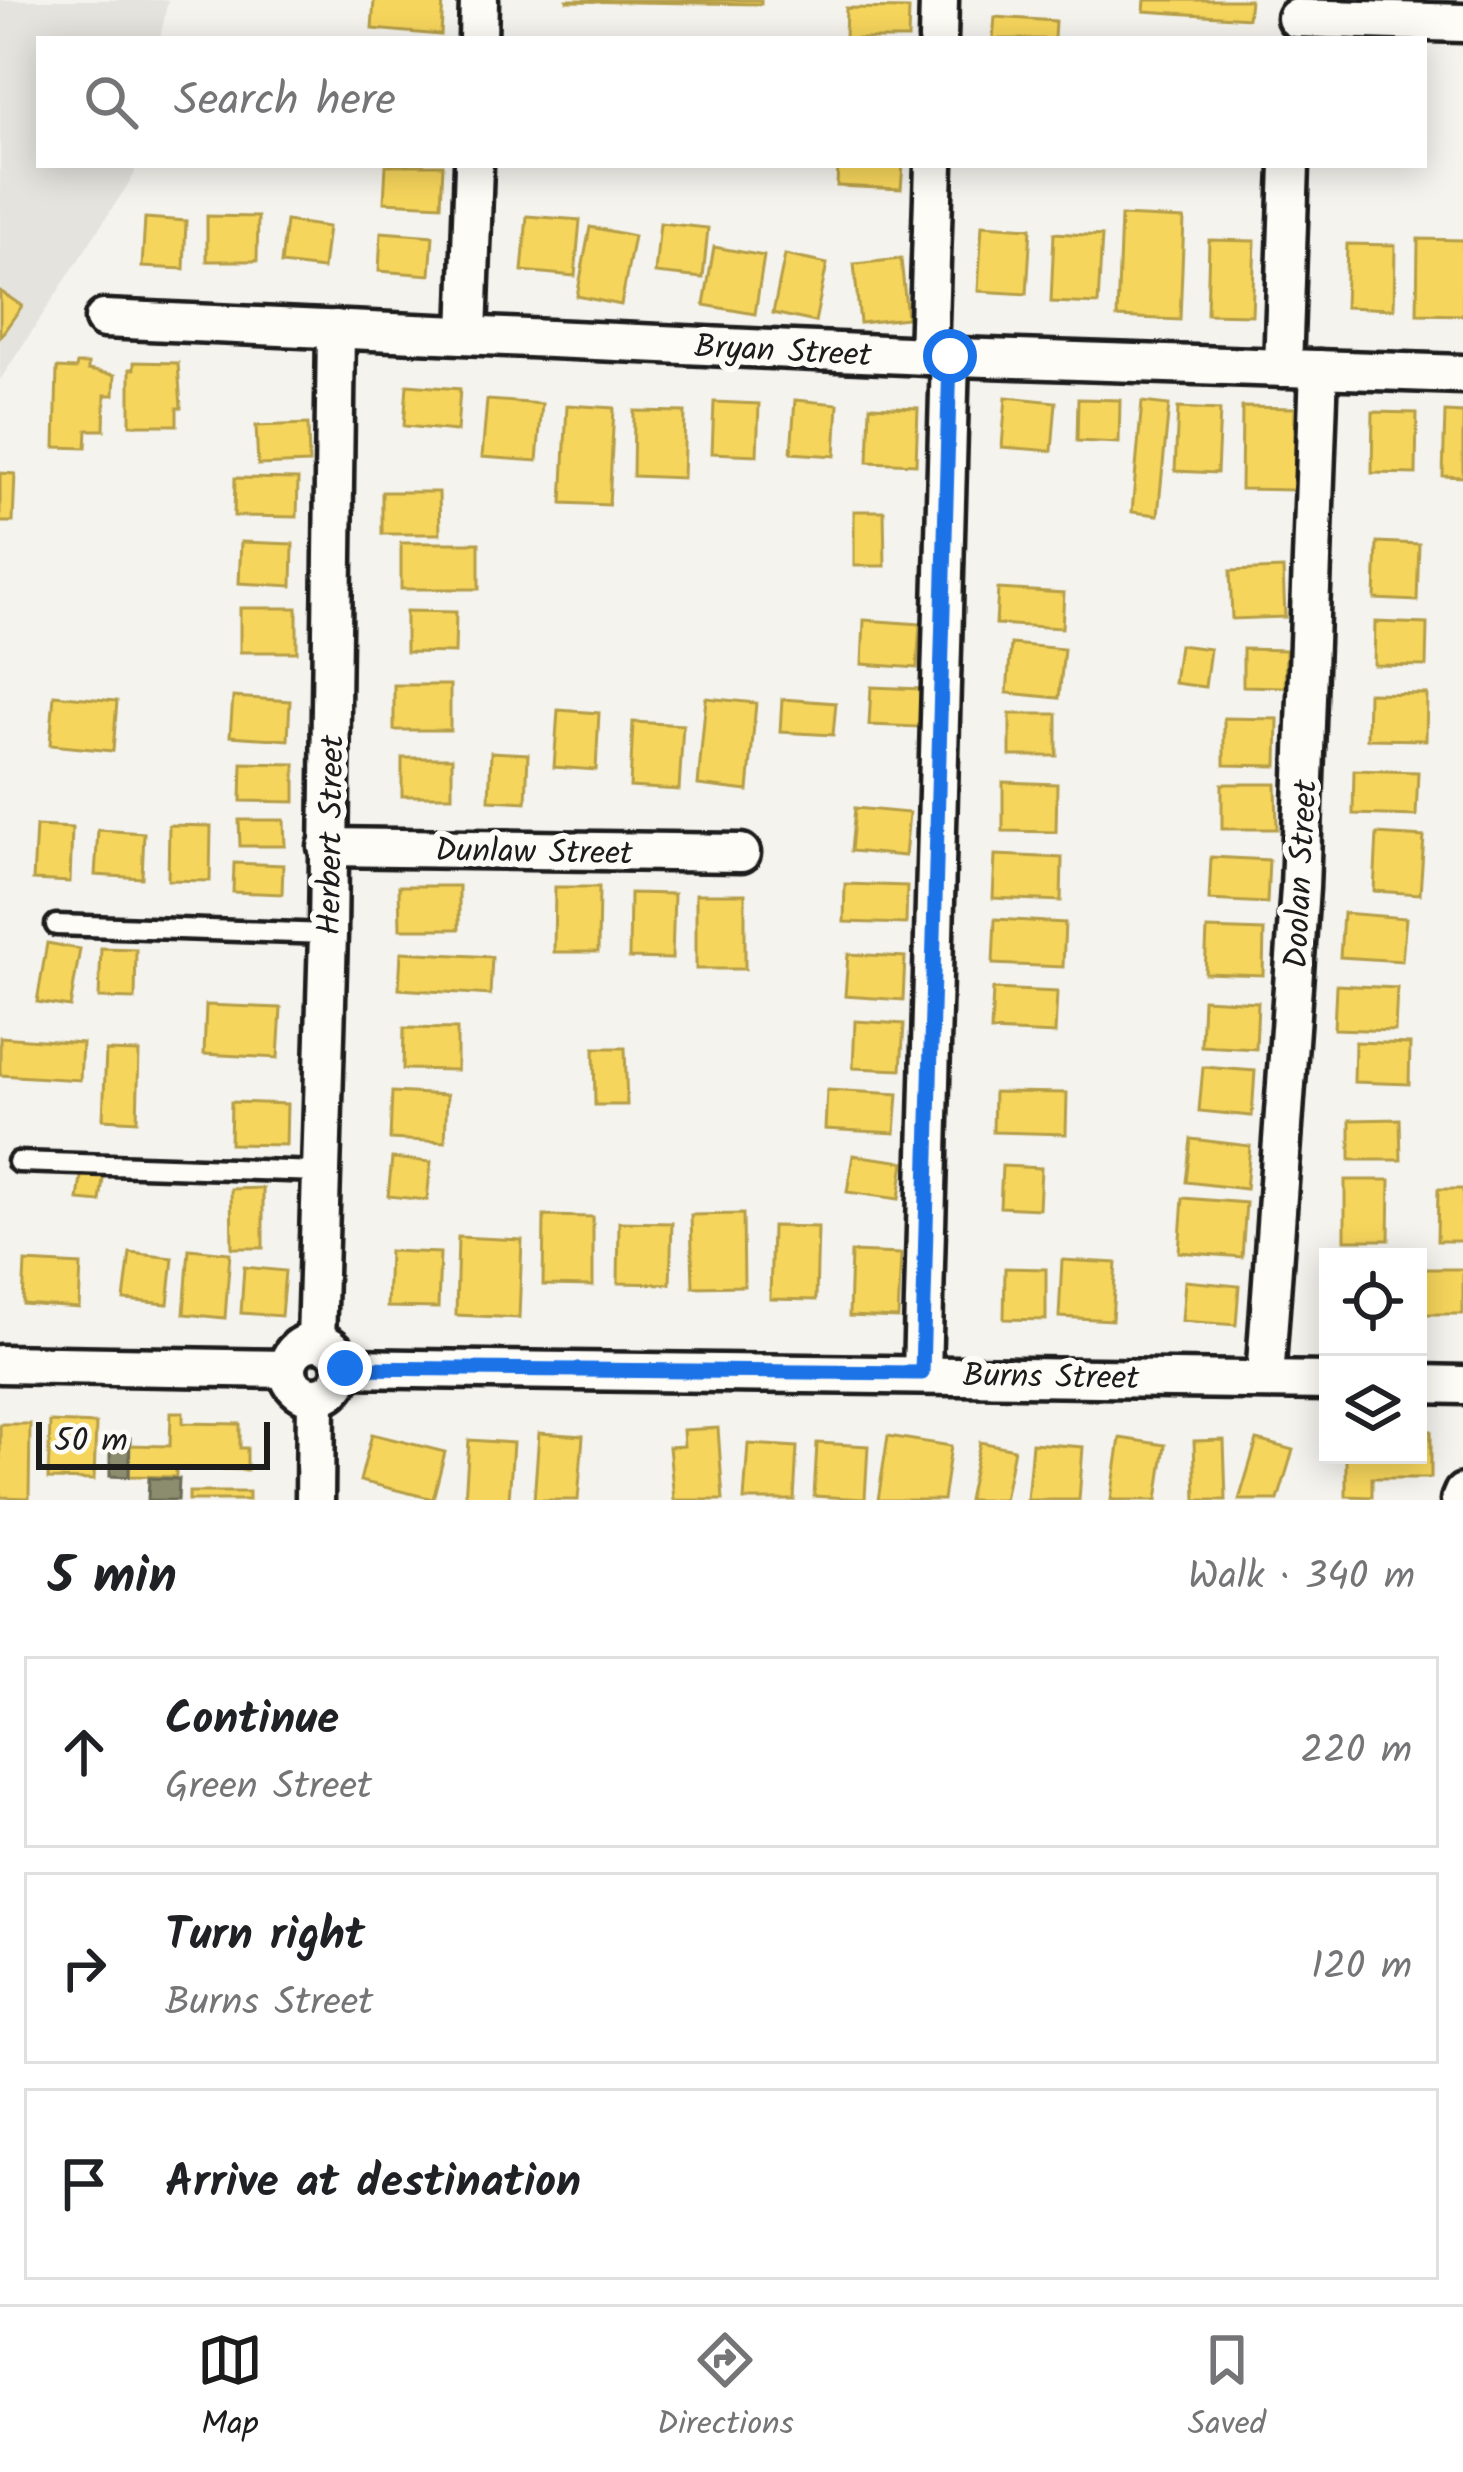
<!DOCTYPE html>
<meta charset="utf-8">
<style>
:root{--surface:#fff;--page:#f2f2f2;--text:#202124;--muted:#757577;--line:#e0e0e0;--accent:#1c1c1c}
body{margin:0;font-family:Kalam,sans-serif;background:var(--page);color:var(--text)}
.controls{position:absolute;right:36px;bottom:36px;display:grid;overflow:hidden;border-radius:0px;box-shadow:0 6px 30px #0003}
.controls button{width:108px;height:108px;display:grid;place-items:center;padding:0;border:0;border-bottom:3px solid var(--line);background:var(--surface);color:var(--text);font:60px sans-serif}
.scale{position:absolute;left:36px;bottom:30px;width:234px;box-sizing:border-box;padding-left:12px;border:6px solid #1c1c1c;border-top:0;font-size:33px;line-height:42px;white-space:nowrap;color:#1c1c1c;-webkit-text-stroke:9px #fdfcf7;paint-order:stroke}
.stop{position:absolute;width:36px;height:36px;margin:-27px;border:9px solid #1a73e8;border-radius:50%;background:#fff}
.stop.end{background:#1a73e8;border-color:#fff;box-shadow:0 3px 12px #0008}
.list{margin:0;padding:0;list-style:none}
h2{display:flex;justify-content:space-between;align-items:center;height:156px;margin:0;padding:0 48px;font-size:51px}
h2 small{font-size:39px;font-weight:400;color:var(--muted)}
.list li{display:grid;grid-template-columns:78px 1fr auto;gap:36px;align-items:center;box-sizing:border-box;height:192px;margin:0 24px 24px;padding:0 24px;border:3px solid var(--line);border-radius:0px}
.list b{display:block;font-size:45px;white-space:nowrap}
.list p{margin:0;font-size:39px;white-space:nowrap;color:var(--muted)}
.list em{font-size:39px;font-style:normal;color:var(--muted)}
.icon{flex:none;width:66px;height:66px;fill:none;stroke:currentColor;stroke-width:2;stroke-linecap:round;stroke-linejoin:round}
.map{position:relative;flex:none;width:1463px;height:1500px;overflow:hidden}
.search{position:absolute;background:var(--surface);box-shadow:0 6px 30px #0003;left:36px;right:36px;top:36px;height:132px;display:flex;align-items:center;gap:30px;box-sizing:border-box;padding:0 42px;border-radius:0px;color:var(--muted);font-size:45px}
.sheet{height:804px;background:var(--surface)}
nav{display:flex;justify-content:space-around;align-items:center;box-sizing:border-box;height:168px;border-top:3px solid var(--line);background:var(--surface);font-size:33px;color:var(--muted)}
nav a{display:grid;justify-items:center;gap:6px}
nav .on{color:var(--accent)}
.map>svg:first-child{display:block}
.built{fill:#e4e3de}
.homes{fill:#f6d55c;stroke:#b59e49;stroke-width:3}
.industry{fill:#8c8c6e;stroke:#6a6a55;stroke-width:3}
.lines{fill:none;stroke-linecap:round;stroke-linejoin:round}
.service-casing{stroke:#1c1c1c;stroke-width:27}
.minor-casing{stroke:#1c1c1c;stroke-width:45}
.service{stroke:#fdfcf7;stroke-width:18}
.minor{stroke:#fdfcf7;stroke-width:36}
.route{stroke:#1a73e8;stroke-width:15}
.labels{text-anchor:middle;stroke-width:12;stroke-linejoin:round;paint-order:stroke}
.street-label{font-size:33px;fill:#1c1c1c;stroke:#fdfcf7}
</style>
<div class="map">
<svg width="1463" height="1500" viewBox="0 0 1463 1500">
<rect width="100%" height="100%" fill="#f4f3ee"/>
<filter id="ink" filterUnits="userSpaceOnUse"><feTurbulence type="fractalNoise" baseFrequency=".00833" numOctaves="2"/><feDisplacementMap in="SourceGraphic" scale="24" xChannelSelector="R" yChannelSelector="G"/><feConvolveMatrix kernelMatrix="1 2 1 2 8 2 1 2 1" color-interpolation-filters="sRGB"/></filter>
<g filter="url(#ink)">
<path class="built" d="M0 0H168L160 39H39V165H136L134 175 0 380Z"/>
<g class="homes">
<path d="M374 0H443L441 35 372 29Z"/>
<path d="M567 0H761V4L567 1Z"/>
<path d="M1145 0H1250L1248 18 1144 11Z"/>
<path d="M846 8 909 9 908 39H845Z"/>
<path d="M995 17 1055 21 1054 39H993Z"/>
<path d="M386 165H443L441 205 384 202Z"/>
<path d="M838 165H903L901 189 837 186Z"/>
<path d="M207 216 258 217 257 261H207Z"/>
<path d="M527 216 580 220 575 276 522 271Z"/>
<path d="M1121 216 1184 219 1180 320 1117 317Z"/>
<path d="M145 218 186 221 184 269 142 267Z"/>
<path d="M286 221 328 227 323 269 281 264Z"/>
<path d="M660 223 708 228 703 278 655 273Z"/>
<path d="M982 225 1031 228 1027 294 978 291Z"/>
<path d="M590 227 634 236 621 305 577 296Z"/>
<path d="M381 232 433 236 430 275 379 271Z"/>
<path d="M1054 233 1102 236 1098 304 1051 302Z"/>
<path d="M1418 239 1463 240V315L1417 314Z"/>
<path d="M1209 240 1255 241 1252 315 1207 314Z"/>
<path d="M1347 244 1395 245 1394 309 1345 307Z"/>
<path d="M714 247 764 256 755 314 704 305Z"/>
<path d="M785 255 827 264 815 322 773 313Z"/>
<path d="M901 259 907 318 860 323 854 264Z"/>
<path d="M0 291 22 306 0 337Z"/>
<path d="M134 362 178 363 181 408H177V425H130V369H134Z"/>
<path d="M77 364H88V370L115 375 114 395H105L104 430H87L86 448 55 447 57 368 76 369Z"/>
<path d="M407 385 460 389 457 431 404 426Z"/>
<path d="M1006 397 1056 402 1052 451 1002 447Z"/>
<path d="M1078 399 1120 400 1119 443 1077 441Z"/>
<path d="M487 400 542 404 537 461 482 457Z"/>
<path d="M795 400 838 404 835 456 791 453Z"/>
<path d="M714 402 759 404 757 455 712 453Z"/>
<path d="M1142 402 1169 405 1158 515 1132 512Z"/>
<path d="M567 405 614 408 609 505 562 503Z"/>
<path d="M870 406 918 408 916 464 868 462Z"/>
<path d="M1242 407 1295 408 1294 490 1241 489Z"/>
<path d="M1178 408 1220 410 1217 473 1175 471Z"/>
<path d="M634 411 685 412 683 478 633 476Z"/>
<path d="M1373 412 1417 413 1416 474 1372 473Z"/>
<path d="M1445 412 1463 413V477L1443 476Z"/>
<path d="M308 424 309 463 258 465 256 426Z"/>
<path d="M0 473 15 474 13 522H0Z"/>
<path d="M235 478 298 479 297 517 234 516Z"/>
<path d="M382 492H439L440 534H382Z"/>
<path d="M854 511H884L885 566H854Z"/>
<path d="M241 542 293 544 292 586 239 583Z"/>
<path d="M1377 542 1419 544 1417 601 1375 599Z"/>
<rect x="401" y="543" width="78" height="46"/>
<path d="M1283 569 1285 617 1232 619 1230 571Z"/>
<path d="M998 589 1064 593 1062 628 996 624Z"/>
<rect x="240" y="608" width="57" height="44"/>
<path d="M406 611 456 612 455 653 406 652Z"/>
<path d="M864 620 920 624 917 668 862 664Z"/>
<path d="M1375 622 1427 624 1426 666 1374 665Z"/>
<path d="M1011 644 1064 649 1059 698 1007 693Z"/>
<path d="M1179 645 1210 649 1205 687 1174 683Z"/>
<path d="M1243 649 1286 650 1285 687 1243 686Z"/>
<rect x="394" y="685" width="56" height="45"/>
<path d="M871 687 921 689 919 727 869 725Z"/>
<path d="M1368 693 1427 694 1426 740 1367 739Z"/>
<path d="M54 695 117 701 113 751 50 745Z"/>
<path d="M233 697 290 701 288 740 230 736Z"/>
<path d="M706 698 756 703 748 791 698 785Z"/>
<path d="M782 699 836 703 833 735 780 732Z"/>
<path d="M558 710 599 713 596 770 554 767Z"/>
<rect x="1010" y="714" width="47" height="42"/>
<path d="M1224 718 1278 719 1277 766 1224 765Z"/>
<path d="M633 722 683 725 679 790 630 787Z"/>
<path d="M491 752 528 754 526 802 489 800Z"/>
<rect x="402" y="758" width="50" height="38"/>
<path d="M242 763 295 764V802L241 801Z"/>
<path d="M1354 770 1418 772 1416 816 1353 814Z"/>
<path d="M1003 782 1057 784 1056 832 1003 831Z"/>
<path d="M1222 784H1276L1277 829H1222Z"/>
<path d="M855 808 909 813 905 856 851 851Z"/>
<path d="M239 820H284L285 846H240Z"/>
<path d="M169 825 211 826 210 881 168 880Z"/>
<path d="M36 826 72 828 70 882 33 880Z"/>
<path d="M98 830 144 833 142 878 95 875Z"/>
<path d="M1377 834 1424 837 1420 894 1374 891Z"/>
<path d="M995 855 1062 858 1061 901 993 898Z"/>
<path d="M1211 857 1269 860 1267 903 1209 900Z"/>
<path d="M234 863 283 865 282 894 233 892Z"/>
<path d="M845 884 907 886 906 924 844 922Z"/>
<path d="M399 886H459V929H400Z"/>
<path d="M555 887H599L598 952H554Z"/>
<path d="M630 893 674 894 672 959 629 958Z"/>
<rect x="696" y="894" width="49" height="75"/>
<path d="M1343 913 1406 918 1402 961 1340 957Z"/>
<path d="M995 919 1065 923 1063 967 993 964Z"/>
<path d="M1207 929 1264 931 1263 975 1205 973Z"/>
<path d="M47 943 80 949 70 1007 37 1002Z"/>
<path d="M101 948 136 949 135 999 99 998Z"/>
<path d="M401 952 492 957 490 995 399 989Z"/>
<path d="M848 954 905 957 903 1000 845 996Z"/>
<path d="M1336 985 1397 988 1395 1031 1334 1029Z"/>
<path d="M993 989 1057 992 1055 1034 991 1031Z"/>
<path d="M1203 999 1258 1002 1256 1049 1201 1046Z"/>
<path d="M206 1005 281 1008 278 1058 204 1054Z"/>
<path d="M855 1021 904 1024 901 1070 853 1068Z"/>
<path d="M404 1028 457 1029V1070L403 1069Z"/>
<path d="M0 1037 82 1043 80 1080 0 1075Z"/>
<path d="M1355 1042 1410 1044 1409 1084 1354 1082Z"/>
<path d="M594 1048H625L627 1105H595Z"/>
<path d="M106 1051 139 1052 137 1121 103 1119Z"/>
<path d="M1203 1067 1255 1071 1252 1116 1199 1111Z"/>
<path d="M827 1090 898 1094 895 1133 825 1129Z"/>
<path d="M392 1092 447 1095 445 1142 390 1139Z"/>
<path d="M994 1092 1067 1093 1066 1134 993 1132Z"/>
<path d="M231 1102 287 1104 286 1145 230 1144Z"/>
<path d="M1400 1119 1401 1160H1350V1120Z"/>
<path d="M1191 1139 1250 1146 1246 1189 1186 1182Z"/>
<path d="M853 1155 904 1162 899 1199 847 1192Z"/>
<path d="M392 1158 431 1162 427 1200 388 1196Z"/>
<path d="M1002 1166 1041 1168 1039 1209 1000 1207Z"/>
<path d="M82 1169 104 1171 100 1202 78 1200Z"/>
<path d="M1345 1180H1390L1389 1240H1345Z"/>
<path d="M263 1188V1248H232L231 1189Z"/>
<path d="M1438 1189H1463V1241H1437Z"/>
<path d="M1183 1198 1246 1203 1242 1257 1179 1252Z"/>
<path d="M743 1214 744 1286 693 1287 691 1215Z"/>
<path d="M544 1216 593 1217V1286L543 1285Z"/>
<path d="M619 1222 672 1223 670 1284 618 1283Z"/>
<path d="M772 1226 818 1227 816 1300 770 1299Z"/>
<path d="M458 1237 522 1240 519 1318 456 1315Z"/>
<path d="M189 1249 230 1253 225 1318 184 1314Z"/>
<path d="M389 1251 440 1253 438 1308 387 1307Z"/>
<path d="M851 1252 901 1254 898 1318 849 1316Z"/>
<path d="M130 1253 173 1258 168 1304 124 1300Z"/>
<path d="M1062 1260 1116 1263 1112 1320 1059 1317Z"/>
<path d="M25 1262 81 1265 79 1308 23 1304Z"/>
<path d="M244 1267 285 1271 281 1316 241 1313Z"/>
<path d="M1005 1268 1046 1269V1320L1004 1319Z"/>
<rect x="1418" y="1269" width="45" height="45"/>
<path d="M1185 1281 1239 1286 1236 1325 1182 1321Z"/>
<path d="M171 1412H183V1423L240 1424V1448H247V1470L176 1468V1477L129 1476V1445L170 1446Z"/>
<path d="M50 1422 96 1424 94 1480 48 1479Z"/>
<path d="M0 1424H30L29 1498 0 1497Z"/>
<path d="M718 1428 723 1500H674L669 1447 684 1446 683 1430Z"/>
<path d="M1418 1431H1431V1478H1372V1497L1346 1496V1455H1418Z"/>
<path d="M539 1433 583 1436 578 1500H534Z"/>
<path d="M372 1434 445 1452 433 1499 360 1481Z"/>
<path d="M888 1436 951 1446 943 1500H878Z"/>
<path d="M1120 1438 1165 1445 1157 1500H1111Z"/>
<path d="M469 1440 513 1443 509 1500H465Z"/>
<path d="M1224 1440 1226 1500H1196L1194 1441Z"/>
<path d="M1257 1440 1293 1450 1278 1500H1239Z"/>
<path d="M980 1442 1014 1449 1004 1500H968Z"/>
<path d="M817 1443 868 1446 865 1499 814 1496Z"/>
<path d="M1032 1443 1083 1447 1079 1500H1027Z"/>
<path d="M748 1444 797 1447 794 1500H744Z"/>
<rect x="189" y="1492" width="60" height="8"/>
</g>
<g class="industry">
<path d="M110 1438H130L129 1477 110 1476Z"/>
<path d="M149 1478 179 1479 178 1500H148Z"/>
</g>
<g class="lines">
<defs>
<g id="service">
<path d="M56 925 328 934"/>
<path d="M18 1162 320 1172"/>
</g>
<g id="minor">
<path d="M1296 18 1463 23"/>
<path d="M478 39 479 0"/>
<path d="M938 39 939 0"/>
<path d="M104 319 928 356 1463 374"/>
<path d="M468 334 474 165"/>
<path d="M928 356 934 165"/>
<path d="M1283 368 1290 165"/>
<path d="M327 847 741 853"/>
<path d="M316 1342 328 934 336 329"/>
<circle cx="315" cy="1369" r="27"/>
<path d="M0 1364 288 1369"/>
<path d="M342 1368 1328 1381"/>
<path d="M922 1373 950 356"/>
<path d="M1265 1379 1300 888 1319 369"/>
<path d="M1418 1384 1463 1385"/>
<path d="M315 1500 316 1396"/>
<path d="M1460 1500 1463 1493"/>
</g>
</defs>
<use href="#service" class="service-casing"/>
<use href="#minor" class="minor-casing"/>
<use href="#service" class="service"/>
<use href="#minor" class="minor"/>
</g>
</g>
<g class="lines" filter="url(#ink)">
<path class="route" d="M345 1368 922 1373 950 356"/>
</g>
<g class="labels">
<g class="street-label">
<text transform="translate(783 349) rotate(3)" y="12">Bryan Street</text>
<text transform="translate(329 835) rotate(-89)" y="12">Herbert Street</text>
<text transform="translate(534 850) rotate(1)" y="12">Dunlaw Street</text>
<text transform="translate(1299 874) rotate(-87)" y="12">Doolan Street</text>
<text transform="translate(1051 1375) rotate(1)" y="12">Burns Street</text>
</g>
</g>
</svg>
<div class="controls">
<button><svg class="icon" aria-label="locate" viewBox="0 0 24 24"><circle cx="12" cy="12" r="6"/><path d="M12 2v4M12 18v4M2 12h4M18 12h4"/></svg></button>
<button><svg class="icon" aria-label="layers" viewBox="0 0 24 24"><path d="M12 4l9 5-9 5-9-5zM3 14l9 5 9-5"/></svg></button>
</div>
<div class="scale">50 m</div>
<div class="stop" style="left:950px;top:356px"></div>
<div class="stop end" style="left:345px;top:1368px"></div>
<div class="search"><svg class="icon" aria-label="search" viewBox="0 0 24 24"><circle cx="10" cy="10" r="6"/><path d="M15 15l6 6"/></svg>Search here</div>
</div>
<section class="sheet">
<h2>5 min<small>Walk · 340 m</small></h2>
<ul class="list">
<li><svg class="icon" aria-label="ahead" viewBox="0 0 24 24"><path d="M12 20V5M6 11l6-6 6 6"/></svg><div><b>Continue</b><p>Green Street</p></div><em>220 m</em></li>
<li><svg class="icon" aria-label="right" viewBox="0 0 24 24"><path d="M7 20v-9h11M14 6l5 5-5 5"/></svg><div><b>Turn right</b><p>Burns Street</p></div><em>120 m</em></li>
<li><svg class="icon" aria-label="arrive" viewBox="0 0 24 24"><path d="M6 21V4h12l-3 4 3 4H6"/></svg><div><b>Arrive at destination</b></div></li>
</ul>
</section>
<nav>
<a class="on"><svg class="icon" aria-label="map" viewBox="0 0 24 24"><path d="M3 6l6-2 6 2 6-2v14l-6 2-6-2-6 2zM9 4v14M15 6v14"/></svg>Map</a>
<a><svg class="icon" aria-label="directions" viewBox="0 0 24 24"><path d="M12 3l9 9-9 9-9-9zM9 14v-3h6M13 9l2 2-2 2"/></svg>Directions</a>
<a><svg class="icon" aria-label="saved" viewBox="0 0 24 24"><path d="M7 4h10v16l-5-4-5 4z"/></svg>Saved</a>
</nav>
